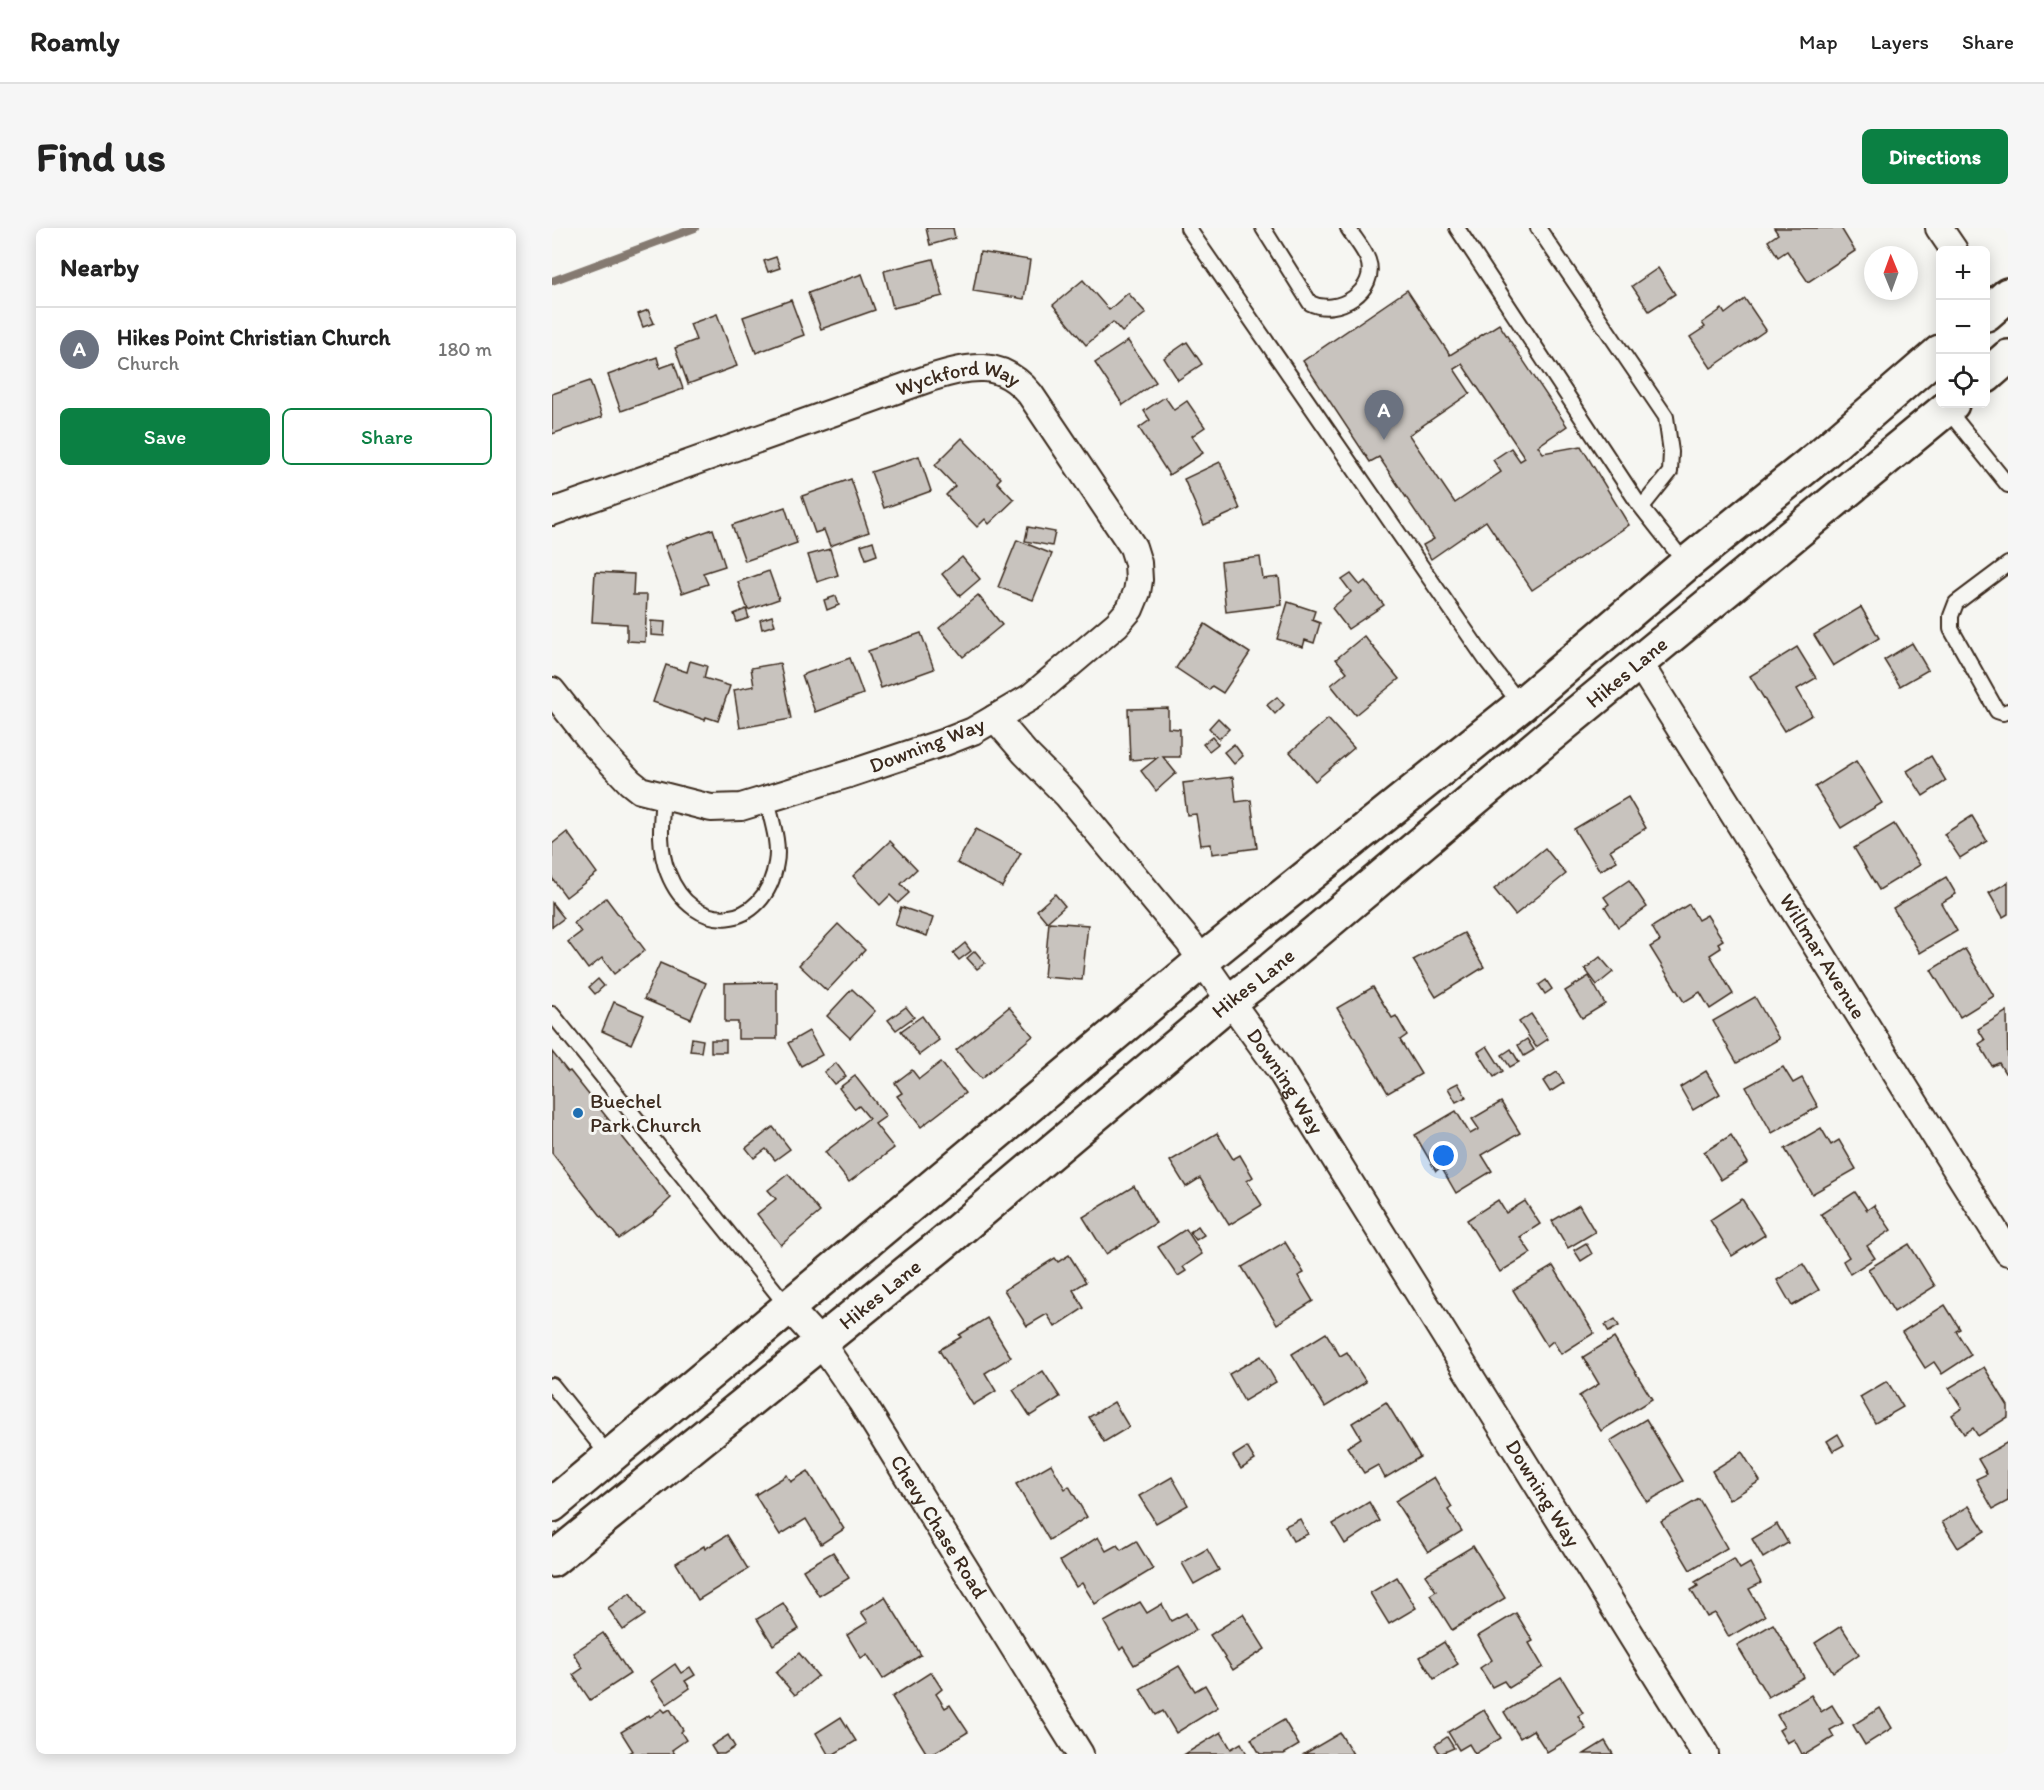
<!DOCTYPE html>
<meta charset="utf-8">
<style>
:root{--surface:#fff;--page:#f6f6f6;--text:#222;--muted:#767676;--line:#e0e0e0;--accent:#0b8043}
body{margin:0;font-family:Itim,sans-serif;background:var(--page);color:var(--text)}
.controls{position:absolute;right:18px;top:18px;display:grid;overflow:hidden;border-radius:9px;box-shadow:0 3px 15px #0003}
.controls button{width:54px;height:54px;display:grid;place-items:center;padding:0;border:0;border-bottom:2px solid var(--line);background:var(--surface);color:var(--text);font:30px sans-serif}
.compass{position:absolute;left:1312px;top:18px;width:54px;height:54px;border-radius:50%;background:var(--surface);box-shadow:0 3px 15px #0003;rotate:359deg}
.you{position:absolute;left:892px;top:928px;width:21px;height:21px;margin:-15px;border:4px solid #fff;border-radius:50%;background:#1a73e8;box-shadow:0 0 0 9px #1a73e833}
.badge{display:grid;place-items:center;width:39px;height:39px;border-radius:50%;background:var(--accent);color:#fff;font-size:20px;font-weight:700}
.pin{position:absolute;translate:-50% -50px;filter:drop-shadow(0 2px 3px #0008)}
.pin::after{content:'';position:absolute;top:32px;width:21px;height:18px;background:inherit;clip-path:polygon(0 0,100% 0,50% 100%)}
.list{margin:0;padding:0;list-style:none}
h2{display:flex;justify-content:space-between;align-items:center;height:78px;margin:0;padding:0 24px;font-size:26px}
h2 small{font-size:20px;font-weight:400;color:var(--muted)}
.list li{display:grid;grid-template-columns:39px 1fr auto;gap:18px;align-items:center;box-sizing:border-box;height:84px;padding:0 24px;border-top:2px solid var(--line)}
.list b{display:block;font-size:22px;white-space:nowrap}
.list p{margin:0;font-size:20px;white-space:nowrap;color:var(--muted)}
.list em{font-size:20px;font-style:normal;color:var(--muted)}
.actions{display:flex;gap:12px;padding:18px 24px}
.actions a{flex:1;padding:14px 0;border:2px solid var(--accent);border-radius:9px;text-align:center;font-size:21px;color:var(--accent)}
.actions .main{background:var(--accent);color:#fff}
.icon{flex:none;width:33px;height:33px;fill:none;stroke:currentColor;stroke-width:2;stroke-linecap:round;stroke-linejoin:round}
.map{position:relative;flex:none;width:1456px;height:1526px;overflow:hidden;border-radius:9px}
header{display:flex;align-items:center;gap:36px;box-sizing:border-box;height:84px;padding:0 30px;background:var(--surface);border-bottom:2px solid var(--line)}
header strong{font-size:28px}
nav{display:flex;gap:33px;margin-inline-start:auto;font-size:21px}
.intro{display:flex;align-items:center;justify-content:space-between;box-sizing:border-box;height:144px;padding:0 36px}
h1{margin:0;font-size:42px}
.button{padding:15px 27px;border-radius:9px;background:var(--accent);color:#fff;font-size:21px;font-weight:700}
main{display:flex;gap:36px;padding:0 36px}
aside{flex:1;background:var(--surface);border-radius:9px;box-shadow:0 3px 15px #0003}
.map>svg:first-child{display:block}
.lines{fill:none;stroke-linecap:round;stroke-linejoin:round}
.stream{stroke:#857a71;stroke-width:8}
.building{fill:#c8c3be;stroke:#3b2a1e;stroke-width:1.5;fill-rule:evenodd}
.lane-casing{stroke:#3b2a1e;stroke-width:18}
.street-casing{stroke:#3b2a1e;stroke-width:30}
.secondary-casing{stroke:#3b2a1e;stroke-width:38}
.lane{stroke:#f6f6f2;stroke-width:14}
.street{stroke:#f6f6f2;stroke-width:26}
.secondary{stroke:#f6f6f2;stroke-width:33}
.poi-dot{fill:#1f6fb2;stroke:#f6f6f2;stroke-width:2}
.labels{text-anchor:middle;stroke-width:6;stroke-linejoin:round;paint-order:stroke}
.street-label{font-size:21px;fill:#3b2a1e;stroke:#f6f6f2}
.poi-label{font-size:21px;fill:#3b2a1e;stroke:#f6f6f2;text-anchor:start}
</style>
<header>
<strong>Roamly</strong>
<nav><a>Map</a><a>Layers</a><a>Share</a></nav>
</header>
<div class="intro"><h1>Find us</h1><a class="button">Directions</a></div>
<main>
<aside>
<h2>Nearby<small></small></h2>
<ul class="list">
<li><span class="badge" style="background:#6b7280">A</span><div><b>Hikes Point Christian Church</b><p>Church</p></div><em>180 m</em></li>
</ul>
<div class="actions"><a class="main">Save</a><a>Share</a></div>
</aside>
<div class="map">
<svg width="1456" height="1526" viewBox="0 0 1456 1526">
<rect width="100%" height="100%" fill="#f6f6f2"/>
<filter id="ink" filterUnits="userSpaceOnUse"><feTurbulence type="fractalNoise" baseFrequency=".0167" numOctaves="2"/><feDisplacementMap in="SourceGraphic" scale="12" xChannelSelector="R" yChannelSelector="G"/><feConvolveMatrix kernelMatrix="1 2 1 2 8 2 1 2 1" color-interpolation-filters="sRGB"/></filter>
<g filter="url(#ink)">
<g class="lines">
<path class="stream" d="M0 53 143 0"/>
</g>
<g class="building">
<path d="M374 0H401L403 10 378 17Z"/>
<path d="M1222 0H1289L1303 23 1256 54 1235 23 1226 29 1216 13 1226 6Z"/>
<path d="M428 24 478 32 472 71 421 63Z"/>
<path d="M224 29 228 40 216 44 212 33Z"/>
<path d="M381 31 391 68 341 80 332 43Z"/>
<path d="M1106 40 1123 66 1097 83 1080 58Z"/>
<path d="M310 46 323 82 269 101 256 65Z"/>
<path d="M531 52 557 82 576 65 594 85 570 104 561 94 534 117 501 77Z"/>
<path d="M855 62 898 127 947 96 1015 198 986 218 991 225 1029 218 1077 297 980 362 934 293 879 331 871 317 882 311 827 229 818 234 751 133ZM910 136 973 230 968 233 959 220 941 232 949 244 903 275 857 207 918 165 902 141Z"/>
<path d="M1193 71 1214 102 1159 140 1138 109 1153 99 1150 95 1170 81 1173 86Z"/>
<path d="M239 72 252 107 204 125 191 89Z"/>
<path d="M96 82 102 95 91 99 86 86Z"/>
<path d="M165 86 185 138 136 156 123 120 144 112 138 96Z"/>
<path d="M576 113 604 154 571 177 543 135Z"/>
<path d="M635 114 650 136 626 152 612 130Z"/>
<path d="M105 129 108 140 122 135 131 161 69 183 56 147Z"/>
<path d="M38 153 50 189 0 206V166Z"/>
<path d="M613 169 622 182 635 173 653 199 640 208 651 225 617 247 587 200 598 192 592 183Z"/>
<path d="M410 210 449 250 445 254 462 272 437 296 433 291 425 299 394 267 403 258 383 237Z"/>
<path d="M367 228 379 263 332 280 319 244Z"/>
<path d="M668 234 688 281 652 297 632 251Z"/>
<path d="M299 251 317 304 278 318 272 302 263 305 250 268Z"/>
<path d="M233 279 245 315 193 333 180 297Z"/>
<path d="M476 299 503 304 500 318 473 313Z"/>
<path d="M161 301 173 338 151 345 156 356 130 365 113 318Z"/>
<path d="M465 312 500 326 481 372 446 359Z"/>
<path d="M321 313 325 327 314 331 309 317Z"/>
<path d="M278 321 286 347 265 354 256 327Z"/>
<path d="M410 329 428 351 408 368 390 346Z"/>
<path d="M708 329 711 351 727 349 730 377 674 384 669 334Z"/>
<path d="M217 343 227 371 196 382 186 354Z"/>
<path d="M43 344 82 346 81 367H95L93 414 75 413V396L40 394Z"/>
<path d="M799 346 808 357 813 353 832 377 796 401 780 380 799 364 790 352Z"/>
<path d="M426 367 450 397 411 429 387 400Z"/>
<path d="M284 368 287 377 275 382 272 372Z"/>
<path d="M736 374 763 383 760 392 768 395 762 415 753 412 751 419 725 411Z"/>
<path d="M1309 379 1327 410 1281 438 1262 407Z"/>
<path d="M194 381 197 390 185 394 182 386Z"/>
<path d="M220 388 223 397 210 401 208 392Z"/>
<path d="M99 393 113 394 112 408 99 407Z"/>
<path d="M653 396 698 425 671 465 660 458 657 462 624 440Z"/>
<path d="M369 405 382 441 329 460 316 423Z"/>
<path d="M812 408 847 451 803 487 779 457 795 444 784 431Z"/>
<path d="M1360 415 1376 442 1348 458 1332 432Z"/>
<path d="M1245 419 1264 450 1245 461 1260 487 1232 503 1198 448Z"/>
<path d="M298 430 311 466 263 484 250 447Z"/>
<path d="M138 433 155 438 152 450 178 458 166 493 154 489 153 492 101 474 114 437 135 444Z"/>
<path d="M228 435 239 491 188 500 182 462 202 458 199 440Z"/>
<path d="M725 469 732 477 723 486 715 477Z"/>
<path d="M616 480V500L628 501V529H611L624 545 604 563 589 543 605 530 578 532 576 481Z"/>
<path d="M666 490 677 501 667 511 657 500Z"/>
<path d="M776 491 802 520 763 553 738 524Z"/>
<path d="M660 509 666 516 657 523 651 516Z"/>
<path d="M682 516 691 528 682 536 672 524Z"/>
<path d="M1379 528 1394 553 1371 568 1355 543Z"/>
<path d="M1304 533 1330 575 1289 600 1263 559Z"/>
<path d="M681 549 684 574 699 572 705 620 660 626 659 616 649 617 644 586 635 587 631 555Z"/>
<path d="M1076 569 1094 600 1058 622 1065 633 1048 643 1022 601Z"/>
<path d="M1420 588 1435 613 1408 630 1392 606Z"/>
<path d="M1342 596 1368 637 1327 662 1302 620Z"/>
<path d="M424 601 469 625 450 659 405 635Z"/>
<path d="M15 604 45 645 14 669 0 650V616Z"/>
<path d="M338 613 365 641 349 656 357 665 346 675 338 667 328 677 301 648Z"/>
<path d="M993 620 1014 646 963 687 942 661Z"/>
<path d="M1394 649 1404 666 1389 675 1405 703 1368 725 1341 680Z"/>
<path d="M1077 652 1095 679 1066 699 1053 679 1057 676 1052 669Z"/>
<path d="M1456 654V686L1451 689 1437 665Z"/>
<path d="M503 666 513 678 495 694 485 682Z"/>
<path d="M54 670 93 722 62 746 50 730 36 741 16 714 29 704 22 695Z"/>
<path d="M0 675 12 690 0 699Z"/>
<path d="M1137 676 1146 692 1155 687 1171 712 1166 715 1169 720 1158 727 1181 766 1158 781 1148 764 1132 774 1098 719 1108 713 1100 699Z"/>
<path d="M349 679 381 690 375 708 343 697Z"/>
<path d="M497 694 536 697 530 752 492 749Z"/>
<path d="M286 696 313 722 275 763 247 737Z"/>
<path d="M912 705 932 739 884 769 861 732Z"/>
<path d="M413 715 419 723 407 732 401 725Z"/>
<path d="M1413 721 1442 768 1408 789 1379 742Z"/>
<path d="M423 723 433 735 425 741 415 730Z"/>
<path d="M1048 729 1061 744 1045 757 1033 741Z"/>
<path d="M108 735 154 755 139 791 92 771Z"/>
<path d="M1037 748 1053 776 1030 790 1013 763Z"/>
<path d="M46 751 52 758 43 766 37 759Z"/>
<path d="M994 752 1000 761 993 766 987 757Z"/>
<path d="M225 754V811H186V794H173V755Z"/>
<path d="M821 759 840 790 844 788 855 807 848 812 869 846 836 865 785 780Z"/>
<path d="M300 761 323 783 298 810 275 788Z"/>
<path d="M1203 769 1227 811 1185 835 1161 793Z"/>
<path d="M62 774 92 787 79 816 50 803Z"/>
<path d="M354 779 362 789 344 802 336 792Z"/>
<path d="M457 779 481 808 429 851 404 822Z"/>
<path d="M1455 783 1456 844 1453 845 1447 835 1440 838 1435 829 1427 816 1433 812 1426 801Z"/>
<path d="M979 786 996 811 984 819 967 794Z"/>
<path d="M370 788 387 812 367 827 349 803Z"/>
<path d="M257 803 270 827 249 838 236 815Z"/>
<path d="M140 810 151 812 149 824 138 823Z"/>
<path d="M975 811 982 822 972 828 966 817Z"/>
<rect x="159" y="812" width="15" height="12"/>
<path d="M935 818 951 843 942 849 926 824Z"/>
<path d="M959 821 967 834 958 839 950 827Z"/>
<path d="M0 824 16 844 18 843 119 970 101 987 67 1011 0 925Z"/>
<path d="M389 834 413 865 369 899 345 868 350 865 343 855 360 842 367 851Z"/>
<path d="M284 835 294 848 282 856 272 844Z"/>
<path d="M1231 839 1241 855 1250 850 1266 879 1220 905 1194 859Z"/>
<path d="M1154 843 1168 866 1141 882 1128 859Z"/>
<path d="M1005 844 1012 855 998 864 991 853Z"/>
<path d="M303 848 334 888 323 896 342 920 297 954 273 924 317 890 307 878 303 881 287 860Z"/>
<path d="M906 855 914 869 904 874 896 860Z"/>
<path d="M949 874 968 905 930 927 940 943 904 965 889 939 884 943 863 907 904 883 918 906 927 901 920 891Z"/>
<path d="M221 899 238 921 223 932 214 921 202 930 194 920Z"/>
<path d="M1269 900 1279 917 1287 912 1304 941 1260 966 1233 921Z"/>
<path d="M665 905 681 931 688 927 701 949 695 953 710 977 677 997 648 950 634 959 618 933Z"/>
<path d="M1179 907 1196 935 1169 952 1152 924Z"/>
<path d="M236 946 268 984 229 1017 205 986 224 971 216 962Z"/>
<path d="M582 958 604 995 554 1026 531 989Z"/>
<path d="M1303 964 1315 982 1322 977 1339 1002 1315 1018 1323 1030 1298 1046 1291 1033 1297 1029 1269 986Z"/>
<path d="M1190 971 1213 1007 1180 1028 1158 992Z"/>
<path d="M946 972 954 985 973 973 988 996 968 1009 979 1025 948 1044 915 992Z"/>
<path d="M1027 977 1043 1004 1016 1020 1000 993Z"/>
<path d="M646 998 652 1007 644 1012 638 1004Z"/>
<path d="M634 1001 650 1026 631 1039 634 1043 626 1048 606 1019Z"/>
<path d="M733 1014 752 1045 746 1048 761 1073 725 1096 690 1039Z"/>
<path d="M1034 1015 1040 1026 1029 1033 1022 1022Z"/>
<path d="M1357 1016 1383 1058 1342 1084 1316 1041Z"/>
<path d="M517 1027 534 1054 521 1062 532 1080 503 1099 495 1086 475 1098 452 1062 503 1030 506 1034Z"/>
<path d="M1251 1036 1267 1062 1240 1078 1225 1052Z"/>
<path d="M1001 1038 1042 1105 1009 1126 1001 1113 995 1118 961 1062Z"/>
<path d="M1393 1077 1408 1101 1404 1103 1419 1127 1390 1146 1382 1134 1373 1140 1350 1104Z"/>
<path d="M435 1090 459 1129 433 1145 444 1163 421 1177 387 1122 409 1109 407 1107Z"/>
<path d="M1063 1091 1067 1098 1057 1104 1053 1097Z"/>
<path d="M774 1105 788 1128 795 1124 814 1154 773 1179 740 1126Z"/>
<path d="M1062 1110 1100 1171 1049 1203 1027 1168 1047 1156 1031 1129Z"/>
<path d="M709 1128 724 1154 692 1173 677 1146Z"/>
<path d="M1432 1139 1456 1178V1189L1426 1208 1421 1200 1412 1206 1400 1187 1410 1180 1397 1160Z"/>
<path d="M491 1143 508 1169 478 1188 461 1162Z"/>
<path d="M1335 1153 1351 1179 1323 1195 1308 1169Z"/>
<path d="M562 1174 577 1199 552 1214 537 1189Z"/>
<path d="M834 1174 868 1229 833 1250 826 1237 812 1245 795 1219 809 1210 800 1195Z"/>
<path d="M1094 1191 1131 1253 1095 1274 1058 1213Z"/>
<path d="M1286 1206 1292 1217 1281 1223 1275 1213Z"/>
<path d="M1456 1214V1273L1441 1281 1424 1251 1435 1246 1426 1231Z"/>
<path d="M695 1219 703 1232 689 1241 681 1228Z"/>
<path d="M1190 1224 1208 1253 1177 1272 1160 1243Z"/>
<path d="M499 1236 513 1261 517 1258 535 1289 497 1312 464 1256Z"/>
<path d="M256 1243 292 1301 269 1316 254 1291 228 1307 203 1267 235 1247 239 1254Z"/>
<path d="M620 1249 636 1277 604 1295 587 1268Z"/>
<path d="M882 1249 900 1279 896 1282 910 1303 876 1324 843 1273Z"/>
<path d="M1147 1271 1175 1320 1138 1342 1109 1293Z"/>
<path d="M817 1274 828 1293 793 1316 781 1296Z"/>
<path d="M1417 1278 1433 1303 1406 1320 1390 1294Z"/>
<path d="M748 1291 756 1306 741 1313 733 1298Z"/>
<path d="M1225 1296 1236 1315 1211 1330 1200 1311Z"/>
<path d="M175 1307 196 1341 146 1372 124 1335 152 1318 153 1321Z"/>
<path d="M546 1309 554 1323 565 1317 569 1322 584 1313 601 1341 543 1376 530 1355 524 1359 508 1333Z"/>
<path d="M921 1318 953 1370 900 1402 878 1367 884 1363 873 1347Z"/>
<path d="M655 1321 667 1342 642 1356 630 1335Z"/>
<path d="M281 1324 297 1350 267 1368 251 1342Z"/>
<path d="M1182 1331 1188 1341 1198 1335 1209 1355 1197 1361 1213 1388 1177 1409 1163 1385 1155 1389 1139 1362 1146 1358 1143 1354Z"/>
<path d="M845 1349 864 1380 837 1396 818 1365Z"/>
<path d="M78 1365 93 1387 71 1402 56 1380Z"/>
<path d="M333 1369 369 1427 331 1451 315 1426 309 1430 295 1407 316 1394 309 1384Z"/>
<path d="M588 1374 595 1385 610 1376 619 1393 634 1385 644 1402 582 1437 571 1419 568 1422 552 1394Z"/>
<path d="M231 1375 247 1401 221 1417 205 1391Z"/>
<path d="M964 1385 981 1413 977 1415 991 1439 957 1460 952 1453 940 1459 928 1440 940 1432 926 1408Z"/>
<path d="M691 1386 713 1421 681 1442 658 1407Z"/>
<path d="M1221 1396 1252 1449 1216 1469 1185 1417Z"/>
<path d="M1289 1398 1307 1426 1281 1444 1263 1415Z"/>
<path d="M51 1405 78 1446 38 1472 21 1447 31 1440 21 1425Z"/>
<path d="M892 1414 906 1436 882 1451 868 1429Z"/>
<path d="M247 1425 266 1448 243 1467 224 1445Z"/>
<path d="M123 1436 129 1445 138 1439 143 1447 133 1453 138 1460 115 1476 99 1453Z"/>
<path d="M627 1438 643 1463 653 1457 666 1479 624 1505 611 1483 604 1487 588 1461Z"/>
<path d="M379 1444 390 1461 384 1466 393 1480 398 1477 416 1504 380 1526H375L340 1469Z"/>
<path d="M1009 1449 1031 1485 1026 1488 1034 1501 995 1524 981 1502 968 1510 952 1484Z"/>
<path d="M1259 1467 1269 1484 1280 1477 1291 1495 1278 1502 1282 1509 1254 1526H1250L1242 1511 1235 1515 1227 1502 1232 1499 1225 1487Z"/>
<path d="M1328 1480 1340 1500 1313 1517 1301 1497Z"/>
<path d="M110 1481 113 1484 118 1481 131 1502 129 1504 134 1512 120 1522 123 1526H75L81 1523 69 1504 97 1487 98 1489Z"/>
<path d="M932 1482 949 1510 923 1526 917 1516 907 1522 896 1504Z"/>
<path d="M289 1489 304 1513 282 1526H276L264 1505Z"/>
<path d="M732 1492 747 1517 732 1526H708L699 1511Z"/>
<path d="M669 1504 679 1521 689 1515 695 1526H633Z"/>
<path d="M788 1505 801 1526H752Z"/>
<path d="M176 1507 183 1519 172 1526H164L159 1518Z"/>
<path d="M895 1509 902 1520 888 1526 883 1517Z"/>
<path d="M1053 1513 1061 1526H1032Z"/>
</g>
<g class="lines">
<defs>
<g id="lane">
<path d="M636 0 934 432 969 477"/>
<path d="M711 0 758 75C785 89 827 62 816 32 812 21 802 10 796 0"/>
<path d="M905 0 1086 275 1134 336"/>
<path d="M986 0 1114 189 1119 224 1118 244 1090 279"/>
<path d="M1394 180 1456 257"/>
<path d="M1456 336 1404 375 1399 388V401L1445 483 1451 485 1456 483"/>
<path d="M111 568C109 594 106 620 116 645 141 709 213 703 224 635 228 615 219 591 215 572"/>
<path d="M0 786 236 1079"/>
<path d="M0 1157 57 1228"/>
</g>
<g id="street">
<path d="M1387 0 1402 22"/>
<path id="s1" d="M0 284 378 150C418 138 448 130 478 166L581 319 586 335 587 352 585 364 578 381 565 396 479 469 421 503 393 514 297 546 189 579 159 580 88 562 78 554 41 515 0 463"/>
<path id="s2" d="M1087 435 1456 1024"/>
<path id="s3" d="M443 490 473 525 515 567 637 714 678 773 728 842 1153 1526"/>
<path id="s4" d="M236 1079 269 1115 309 1173 528 1526"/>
</g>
<g id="secondary">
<path d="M1434 86 1456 67"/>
<path d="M1434 148 1456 129"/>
<path d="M0 1277 650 733 969 477 1134 336 1270 226 1388 124"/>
<path id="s5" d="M0 1332 389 1017 678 773 720 741 995 510 1400 176"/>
</g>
</defs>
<use href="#lane" class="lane-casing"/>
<use href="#street" class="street-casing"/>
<use href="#secondary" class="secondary-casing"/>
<use href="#lane" class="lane"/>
<use href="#street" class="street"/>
<use href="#secondary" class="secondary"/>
</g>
</g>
<circle class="poi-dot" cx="26" cy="885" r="6"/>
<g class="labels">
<g class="street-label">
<text dy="7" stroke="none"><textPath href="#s1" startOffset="430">Wyckford Way</textPath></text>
<text dy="7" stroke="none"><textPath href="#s5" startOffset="1394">Hikes Lane</textPath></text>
<text transform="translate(375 517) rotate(-21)" y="7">Downing Way</text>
<text dy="7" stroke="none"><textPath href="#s2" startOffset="346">Willmar Avenue</textPath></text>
<text dy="7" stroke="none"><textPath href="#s5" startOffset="908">Hikes Lane</textPath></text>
<text dy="7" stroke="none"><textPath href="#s3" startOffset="466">Downing Way</textPath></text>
<text dy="7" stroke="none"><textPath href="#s5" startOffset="422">Hikes Lane</textPath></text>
<text dy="7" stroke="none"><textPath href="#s3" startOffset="952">Downing Way</textPath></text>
<text dy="7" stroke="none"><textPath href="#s4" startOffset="267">Chevy Chase Road</textPath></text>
</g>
<g class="poi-label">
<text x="38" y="880">Buechel<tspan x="38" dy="24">Park Church</tspan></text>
</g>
</g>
</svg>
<div class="controls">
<button>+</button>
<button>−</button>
<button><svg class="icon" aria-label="locate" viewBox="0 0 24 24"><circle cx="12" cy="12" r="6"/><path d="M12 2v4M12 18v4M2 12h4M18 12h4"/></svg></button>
</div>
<svg class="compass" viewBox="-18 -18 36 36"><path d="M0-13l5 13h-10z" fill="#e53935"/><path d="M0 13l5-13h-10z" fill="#767676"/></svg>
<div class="you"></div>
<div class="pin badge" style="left:832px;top:212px;background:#6b7280">A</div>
</div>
</main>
